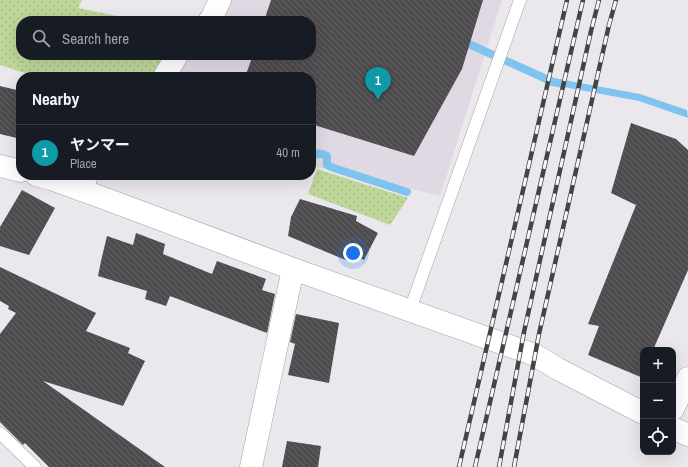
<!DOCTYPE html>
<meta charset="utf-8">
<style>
:root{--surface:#171b24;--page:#20242c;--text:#f1f3f6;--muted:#9ea1a6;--line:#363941;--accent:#d29dc4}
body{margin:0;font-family:"Archivo Narrow","Noto Sans JP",sans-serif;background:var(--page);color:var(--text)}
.controls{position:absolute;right:12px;bottom:12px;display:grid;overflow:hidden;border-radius:8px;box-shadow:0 4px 16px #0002}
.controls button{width:36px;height:36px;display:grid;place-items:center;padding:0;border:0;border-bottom:1px solid var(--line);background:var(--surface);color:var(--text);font:20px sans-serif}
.you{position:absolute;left:353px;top:253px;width:14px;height:14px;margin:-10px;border:3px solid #fff;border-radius:50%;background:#1a73e8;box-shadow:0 0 0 6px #1a73e833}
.badge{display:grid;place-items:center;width:26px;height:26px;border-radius:50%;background:var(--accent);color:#fff;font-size:13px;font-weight:700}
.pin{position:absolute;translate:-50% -33px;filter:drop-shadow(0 1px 2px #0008)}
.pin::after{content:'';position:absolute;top:21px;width:14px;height:12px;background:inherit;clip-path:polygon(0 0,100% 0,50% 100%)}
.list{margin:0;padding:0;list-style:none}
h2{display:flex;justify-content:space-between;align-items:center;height:52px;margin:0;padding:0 16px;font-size:17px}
h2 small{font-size:13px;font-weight:400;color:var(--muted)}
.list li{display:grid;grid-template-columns:26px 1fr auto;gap:12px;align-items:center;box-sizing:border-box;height:56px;padding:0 16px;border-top:1px solid var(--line)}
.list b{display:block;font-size:15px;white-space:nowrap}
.list p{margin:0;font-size:13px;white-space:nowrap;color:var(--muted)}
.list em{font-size:13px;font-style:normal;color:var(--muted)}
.icon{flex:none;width:22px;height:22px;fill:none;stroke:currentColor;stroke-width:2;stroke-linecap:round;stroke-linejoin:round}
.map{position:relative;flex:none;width:688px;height:467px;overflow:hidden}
.search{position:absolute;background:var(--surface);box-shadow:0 4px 16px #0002;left:16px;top:16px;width:300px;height:44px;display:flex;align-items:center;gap:10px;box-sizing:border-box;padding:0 14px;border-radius:16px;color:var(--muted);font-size:15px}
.panel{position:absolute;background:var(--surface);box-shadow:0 4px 16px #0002;left:16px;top:72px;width:300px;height:108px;border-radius:16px}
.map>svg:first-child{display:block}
.built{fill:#e0d9e3}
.grass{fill:url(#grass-dots)}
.water{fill:#7fc4ee}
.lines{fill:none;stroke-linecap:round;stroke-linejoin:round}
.stream{stroke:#7fc4ee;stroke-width:8}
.building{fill:url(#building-back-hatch)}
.service-casing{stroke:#a5a3a6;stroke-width:13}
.minor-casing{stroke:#a5a3a6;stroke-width:23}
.tertiary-casing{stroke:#a5a3a6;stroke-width:23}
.service{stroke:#fff;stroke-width:12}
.minor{stroke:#fff;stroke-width:22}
.tertiary{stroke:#fff;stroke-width:22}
.rail-casing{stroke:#444345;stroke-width:4.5}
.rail{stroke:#f8f5f9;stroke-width:3;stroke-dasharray:9;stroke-linecap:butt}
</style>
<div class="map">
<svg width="688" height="467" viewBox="0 0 688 467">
<defs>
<pattern id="grass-dots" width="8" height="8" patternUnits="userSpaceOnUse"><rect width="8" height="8" fill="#bfd799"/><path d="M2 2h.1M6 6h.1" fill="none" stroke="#a4b884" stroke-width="1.8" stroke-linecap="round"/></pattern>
<pattern id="building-back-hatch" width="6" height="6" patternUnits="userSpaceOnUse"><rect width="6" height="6" fill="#4e4c4f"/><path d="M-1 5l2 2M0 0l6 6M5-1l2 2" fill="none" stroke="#646265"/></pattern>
</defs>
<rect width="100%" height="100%" fill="#eae8ec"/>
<path class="built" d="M230 0H502L440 196 311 165V77H171L185 55H311V21H219Z"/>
<g class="grass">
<path d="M0 0H82L78 8 142 21H21V55H168L153 77H37L0 65Z"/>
<path d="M317 169 408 198 390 225 308 194Z"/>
</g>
<path class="water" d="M553 78 640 94 687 110 688 118 639 101 553 85Z"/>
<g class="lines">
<g class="stream">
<path d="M460 40 553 82 563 84"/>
<path d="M311 157C316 153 322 153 327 156V165L331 167 407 192"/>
</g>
</g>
<g class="building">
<path d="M271 0H483L462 69 414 156 311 124V77H245L253 55H311V21H264Z"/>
<path d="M0 86 21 91V139L0 134Z"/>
<path d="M631 123 676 139 688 150V270L653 350H643V378L588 355 599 326 588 324 636 205 611 193Z"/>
<path d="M22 190 55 208 29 255 0 246V227Z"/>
<path d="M300 199 357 216 356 221 378 233 364 260 349 253 348 261 288 236 291 217Z"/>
<path d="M136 233 165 244 163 254 212 274 217 261 266 279 262 290 275 294 267 333 170 296 166 306 145 299 147 291 98 276 101 261 107 236 133 245Z"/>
<path d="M0 267 96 313 86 331 130 348 128 353 145 361 123 406 43 381 165 467H49L25 443 23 445 0 422V334L16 313 8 309 9 306 0 301Z"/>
<path d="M296 314 339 323 329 383 288 375 295 344 290 342Z"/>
<path d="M287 441 321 446 318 467H282Z"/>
</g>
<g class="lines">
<defs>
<g id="service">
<path d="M410 310 520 0"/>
<path d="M0 433 35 467"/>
</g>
<g id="minor">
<path d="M209 21 211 19 220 0"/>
<path d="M164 77 177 55"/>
<path d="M82 190 87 175"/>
<path d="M673 409 688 378"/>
<path d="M251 467 293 269"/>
</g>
<g id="tertiary">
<path d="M0 166 21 171"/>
<path d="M36 175 51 179 106 199 293 269 521 350 535 355 558 369 643 413"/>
<path d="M673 428 688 435"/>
</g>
</defs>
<use href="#service" class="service-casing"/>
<use href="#minor" class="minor-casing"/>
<use href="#tertiary" class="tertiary-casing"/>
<use href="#service" class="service"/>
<use href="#minor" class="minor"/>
<use href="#tertiary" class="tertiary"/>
<defs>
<g id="rail">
<path d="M459 467 567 0"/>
<path d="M475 467 583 0"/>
<path d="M499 467 524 332 591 31 599 0"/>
<path d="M514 467 539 334 609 25 616 0"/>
</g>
</defs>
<use href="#rail" class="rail-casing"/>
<use href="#rail" class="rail"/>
</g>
</svg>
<div class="controls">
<button>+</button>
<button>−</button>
<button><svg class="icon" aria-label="locate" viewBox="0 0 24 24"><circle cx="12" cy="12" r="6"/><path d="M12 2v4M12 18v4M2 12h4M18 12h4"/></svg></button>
</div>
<div class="you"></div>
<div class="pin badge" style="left:378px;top:100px;background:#0f9aa8">1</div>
<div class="search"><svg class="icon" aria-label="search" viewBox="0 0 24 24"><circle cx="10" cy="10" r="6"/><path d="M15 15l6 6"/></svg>Search here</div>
<section class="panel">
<h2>Nearby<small></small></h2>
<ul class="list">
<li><span class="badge" style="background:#0f9aa8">1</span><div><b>ヤンマー</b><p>Place</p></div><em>40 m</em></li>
</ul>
</section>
</div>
